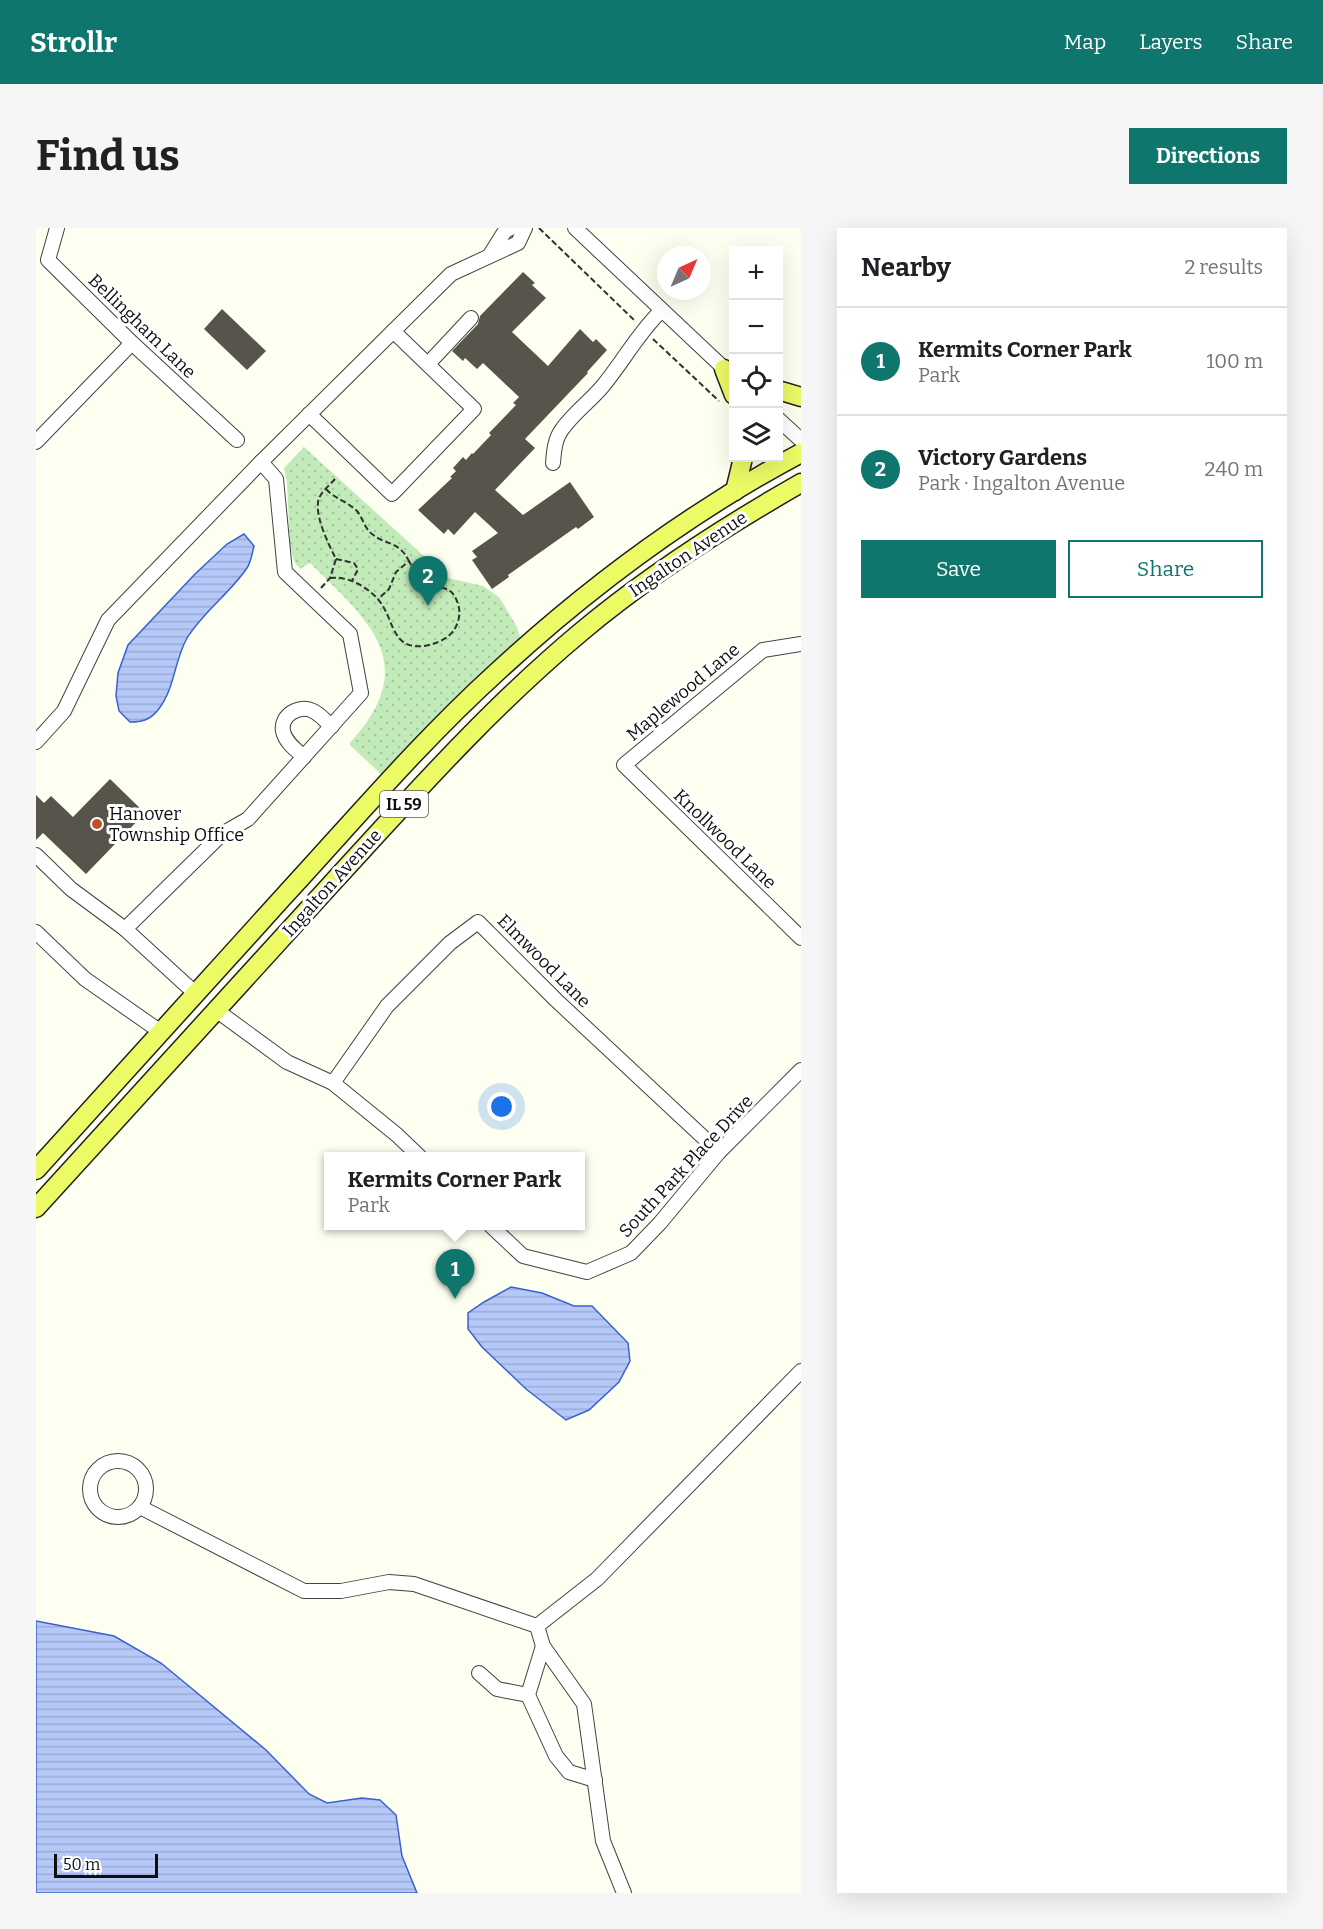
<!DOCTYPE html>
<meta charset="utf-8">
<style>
:root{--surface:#fff;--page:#f6f6f6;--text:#202124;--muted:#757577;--line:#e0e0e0;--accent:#0f766e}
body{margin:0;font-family:Bitter,serif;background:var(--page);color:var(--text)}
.controls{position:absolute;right:18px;top:18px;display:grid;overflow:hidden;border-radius:0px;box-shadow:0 6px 24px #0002}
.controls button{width:54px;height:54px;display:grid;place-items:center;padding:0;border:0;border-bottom:2px solid var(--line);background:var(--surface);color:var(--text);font:30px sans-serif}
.compass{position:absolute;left:621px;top:18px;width:54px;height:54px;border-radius:50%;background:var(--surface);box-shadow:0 6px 24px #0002;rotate:44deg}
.scale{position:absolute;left:18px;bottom:15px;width:104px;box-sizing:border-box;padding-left:6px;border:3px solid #0f0f0f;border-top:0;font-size:16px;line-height:21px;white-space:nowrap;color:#0f0f0f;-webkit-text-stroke:4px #fff;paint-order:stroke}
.you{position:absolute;left:466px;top:879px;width:21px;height:21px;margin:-15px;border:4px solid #fff;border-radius:50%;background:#1a73e8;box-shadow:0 0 0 9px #1a73e833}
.badge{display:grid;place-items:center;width:39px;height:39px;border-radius:50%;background:var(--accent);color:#fff;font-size:20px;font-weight:700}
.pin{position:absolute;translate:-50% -50px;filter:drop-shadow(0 2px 3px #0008)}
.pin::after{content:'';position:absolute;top:32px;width:21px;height:18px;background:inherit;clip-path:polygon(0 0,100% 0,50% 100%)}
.popup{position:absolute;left:288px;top:924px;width:261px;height:78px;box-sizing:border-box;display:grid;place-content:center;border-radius:0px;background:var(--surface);filter:drop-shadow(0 2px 4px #0005);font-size:20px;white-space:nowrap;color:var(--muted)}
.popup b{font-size:22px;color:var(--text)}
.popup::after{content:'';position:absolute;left:50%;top:100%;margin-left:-12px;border:12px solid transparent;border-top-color:var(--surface)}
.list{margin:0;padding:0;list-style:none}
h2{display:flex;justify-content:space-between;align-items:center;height:78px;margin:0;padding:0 24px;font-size:26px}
h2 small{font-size:20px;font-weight:400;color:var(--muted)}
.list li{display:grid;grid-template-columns:39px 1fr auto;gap:18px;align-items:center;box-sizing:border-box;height:108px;padding:0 24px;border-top:2px solid var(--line)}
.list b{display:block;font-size:22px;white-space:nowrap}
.list p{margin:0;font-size:20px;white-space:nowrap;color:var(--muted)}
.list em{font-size:20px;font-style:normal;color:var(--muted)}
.actions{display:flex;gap:12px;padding:18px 24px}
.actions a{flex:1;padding:14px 0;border:2px solid var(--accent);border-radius:0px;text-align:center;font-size:21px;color:var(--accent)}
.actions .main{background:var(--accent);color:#fff}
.icon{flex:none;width:33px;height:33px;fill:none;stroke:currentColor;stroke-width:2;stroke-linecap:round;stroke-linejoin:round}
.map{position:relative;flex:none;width:765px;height:1665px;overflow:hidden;border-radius:0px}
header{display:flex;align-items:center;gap:36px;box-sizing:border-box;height:84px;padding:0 30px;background:var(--accent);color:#fff}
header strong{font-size:28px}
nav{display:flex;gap:33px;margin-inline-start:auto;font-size:21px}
.intro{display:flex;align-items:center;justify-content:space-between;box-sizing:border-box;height:144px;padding:0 36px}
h1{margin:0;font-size:42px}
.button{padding:15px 27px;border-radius:0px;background:var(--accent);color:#fff;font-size:21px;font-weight:700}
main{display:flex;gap:36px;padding:0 36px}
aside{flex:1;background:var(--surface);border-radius:0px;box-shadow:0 6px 24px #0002}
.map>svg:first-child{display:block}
.park{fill:url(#park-dots)}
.water{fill:url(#water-rules);stroke:#3a61d0;stroke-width:1.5}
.building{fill:#58544b}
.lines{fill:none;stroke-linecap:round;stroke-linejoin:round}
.minor-casing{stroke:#424242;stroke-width:16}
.major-casing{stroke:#202020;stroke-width:21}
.path{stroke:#313131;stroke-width:2;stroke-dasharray:6 3;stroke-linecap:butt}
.minor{stroke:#fff;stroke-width:14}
.major{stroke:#ecfa66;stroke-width:18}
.poi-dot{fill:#c25224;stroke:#fff;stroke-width:2}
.labels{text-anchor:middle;stroke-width:6;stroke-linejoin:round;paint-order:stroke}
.shield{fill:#fff;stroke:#575757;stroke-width:1.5}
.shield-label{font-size:16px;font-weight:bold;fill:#0f0f0f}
.street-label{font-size:18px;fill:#0f0f0f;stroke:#fff}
.poi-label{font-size:18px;fill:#0f0f0f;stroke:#fff;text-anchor:start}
</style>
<header>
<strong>Strollr</strong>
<nav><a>Map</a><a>Layers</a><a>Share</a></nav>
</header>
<div class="intro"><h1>Find us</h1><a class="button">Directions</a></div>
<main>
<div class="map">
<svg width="765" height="1665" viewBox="0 0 765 1665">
<defs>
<pattern id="park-dots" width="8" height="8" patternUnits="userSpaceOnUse" patternTransform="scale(1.5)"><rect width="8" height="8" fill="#c2ebb9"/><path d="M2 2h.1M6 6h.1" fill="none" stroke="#a6c89e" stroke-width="1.8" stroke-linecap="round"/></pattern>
<pattern id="water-rules" width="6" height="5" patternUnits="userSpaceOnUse" patternTransform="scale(1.5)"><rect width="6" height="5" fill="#b5c8f7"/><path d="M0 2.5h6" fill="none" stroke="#9aabd3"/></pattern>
</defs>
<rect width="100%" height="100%" fill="#fdfff1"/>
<path class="park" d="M268 219 412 350 447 358 463 369 481 399 485 412 348 549 313 516C386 436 335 395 274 335L264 341 259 335 254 320 251 255 248 240Z"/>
<g class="water">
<path d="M208 306 218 318C216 326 215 334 211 340 194 365 167 384 151 410 138 433 139 461 122 482 114 492 106 494 94 494L83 483 80 468 82 445 92 417 159 346 191 316Z"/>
<path d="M475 1059 506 1065 538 1078H556L592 1115 594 1133 583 1154 553 1182 530 1192 490 1161 446 1119 432 1101V1085L448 1074Z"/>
<path d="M0 1393 78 1408 125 1435 230 1522 273 1566 291 1575 326 1570 344 1572 360 1587 366 1628 381 1665H0Z"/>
</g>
<g class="building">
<path d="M487 44 499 55 496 57 510 70 476 104 512 138 544 101 557 114 560 111 571 122 551 144 552 145 489 211 499 220 459 262 487 287 534 254 558 289 542 301 540 299 472 347 473 349 456 361 436 332 441 329 436 323 462 305 439 284 418 307 412 301 408 306 382 282 416 250 414 249 420 243 417 240 427 229 430 232 436 225 437 226 455 207 453 205 480 177 477 175 483 169 447 135 441 141 429 130 427 133 416 123 442 96 444 88Z"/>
<path d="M186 81 230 123 211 142 168 101Z"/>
<path d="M74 551 109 585 50 646 7 605 0 612V567L8 575 15 568 37 589Z"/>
</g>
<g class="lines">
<defs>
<g id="minor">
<path d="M21 0 12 32 96 115 201 212"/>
<path d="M539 0 694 146"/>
<path d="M454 27 469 3 475 0"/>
<path d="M392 136 435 90"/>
<path d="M273 186 356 266 438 181 357 103"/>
<path d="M742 191 765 212"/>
<path d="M0 214 96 115"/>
<path d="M517 235C518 222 519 210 527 200 538 185 554 173 566 159 587 134 602 105 625 83"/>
<path d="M765 416 727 422 588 537 765 710"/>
<path d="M0 514 28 483 72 392 225 234 415 46 482 15 489 0"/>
<path d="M268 529C260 522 249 514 247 503 244 487 264 476 277 483 284 486 290 494 296 498"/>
<path d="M0 627 35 661 89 701"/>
<path d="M0 704 49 751 125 804"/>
<path d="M160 766 89 701 186 606 212 591 325 465 314 406 249 344 240 251 225 234"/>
<path d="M180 782 251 834 297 855 361 907 383 928"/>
<path d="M297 855 351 778 414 715 442 694 520 772 683 924"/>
<path d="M455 998 487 1028 551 1044 595 1025 624 995 683 924 765 842"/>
<circle cx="82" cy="1261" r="28"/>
<path d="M104 1279 268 1363H305L353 1354 378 1356 501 1398 507 1418 548 1476 567 1613 588 1665"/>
<path d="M501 1398 561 1351 765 1143"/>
<path d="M507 1418 492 1467 520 1528 533 1544 559 1552"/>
<path d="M443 1445 461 1461 492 1467"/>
</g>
<g id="major">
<path d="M688 141 698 167"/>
<path d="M742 162 765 169"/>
<path d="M699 263 707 230"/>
<path d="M0 942C83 850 166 759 249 667 318 592 385 513 461 444 553 359 654 284 765 225"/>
<path d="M0 980C99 871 198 762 298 653 377 567 455 479 545 404 613 347 688 299 765 255"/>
</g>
</defs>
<use href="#minor" class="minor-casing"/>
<use href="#major" class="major-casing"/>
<g class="path">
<path d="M503 0 598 92"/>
<path d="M617 111 683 173"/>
<path d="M290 261C299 271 312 274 321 283 327 290 328 300 336 306 351 318 362 312 373 333"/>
<path d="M300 331 318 335 322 341 316 353"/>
<path d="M294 350C314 347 339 363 348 380 354 390 356 403 365 412 377 425 409 416 418 402 423 394 425 385 422 376 416 357 407 362 394 356 383 350 378 343 373 333L360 344 353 361 342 371"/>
<path d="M285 360 294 350 300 331C293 317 280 291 282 275 282 266 294 257 299 251"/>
</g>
<use href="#minor" class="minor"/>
<use href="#major" class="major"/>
</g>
<circle class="poi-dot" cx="61" cy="596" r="6"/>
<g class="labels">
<rect class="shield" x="344" y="563" width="48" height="26" rx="4.5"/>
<g class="shield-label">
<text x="368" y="582">IL 59</text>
</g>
<g class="street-label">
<text transform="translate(106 98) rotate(44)" y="6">Bellingham Lane</text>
<text transform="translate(652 326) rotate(-34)" y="6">Ingalton Avenue</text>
<text transform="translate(647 464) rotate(-40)" y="6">Maplewood Lane</text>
<text transform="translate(689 611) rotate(44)" y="6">Knollwood Lane</text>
<text transform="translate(296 655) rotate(-48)" y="6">Ingalton Avenue</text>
<text transform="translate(508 733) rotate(45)" y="6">Elmwood Lane</text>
<text transform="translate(650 938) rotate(-47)" y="6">South Park Place Drive</text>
</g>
<g class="poi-label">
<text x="73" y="592">Hanover<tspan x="73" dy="21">Township Office</tspan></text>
</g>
</g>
</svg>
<div class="controls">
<button>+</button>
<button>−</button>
<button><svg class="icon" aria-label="locate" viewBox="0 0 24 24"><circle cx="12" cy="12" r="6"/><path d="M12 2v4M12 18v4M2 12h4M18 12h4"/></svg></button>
<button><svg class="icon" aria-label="layers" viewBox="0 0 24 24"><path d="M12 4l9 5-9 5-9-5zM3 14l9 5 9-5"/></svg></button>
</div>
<svg class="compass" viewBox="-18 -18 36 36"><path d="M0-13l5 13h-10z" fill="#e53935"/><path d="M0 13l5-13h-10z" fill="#757577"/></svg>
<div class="scale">50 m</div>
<div class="you"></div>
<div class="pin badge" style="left:419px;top:1071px">1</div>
<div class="popup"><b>Kermits Corner Park</b>Park</div>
<div class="pin badge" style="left:392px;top:378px">2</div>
</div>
<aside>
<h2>Nearby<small>2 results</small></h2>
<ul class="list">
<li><span class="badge">1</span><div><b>Kermits Corner Park</b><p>Park</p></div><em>100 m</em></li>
<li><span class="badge">2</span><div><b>Victory Gardens</b><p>Park · Ingalton Avenue</p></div><em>240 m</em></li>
</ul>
<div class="actions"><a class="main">Save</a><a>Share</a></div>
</aside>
</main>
